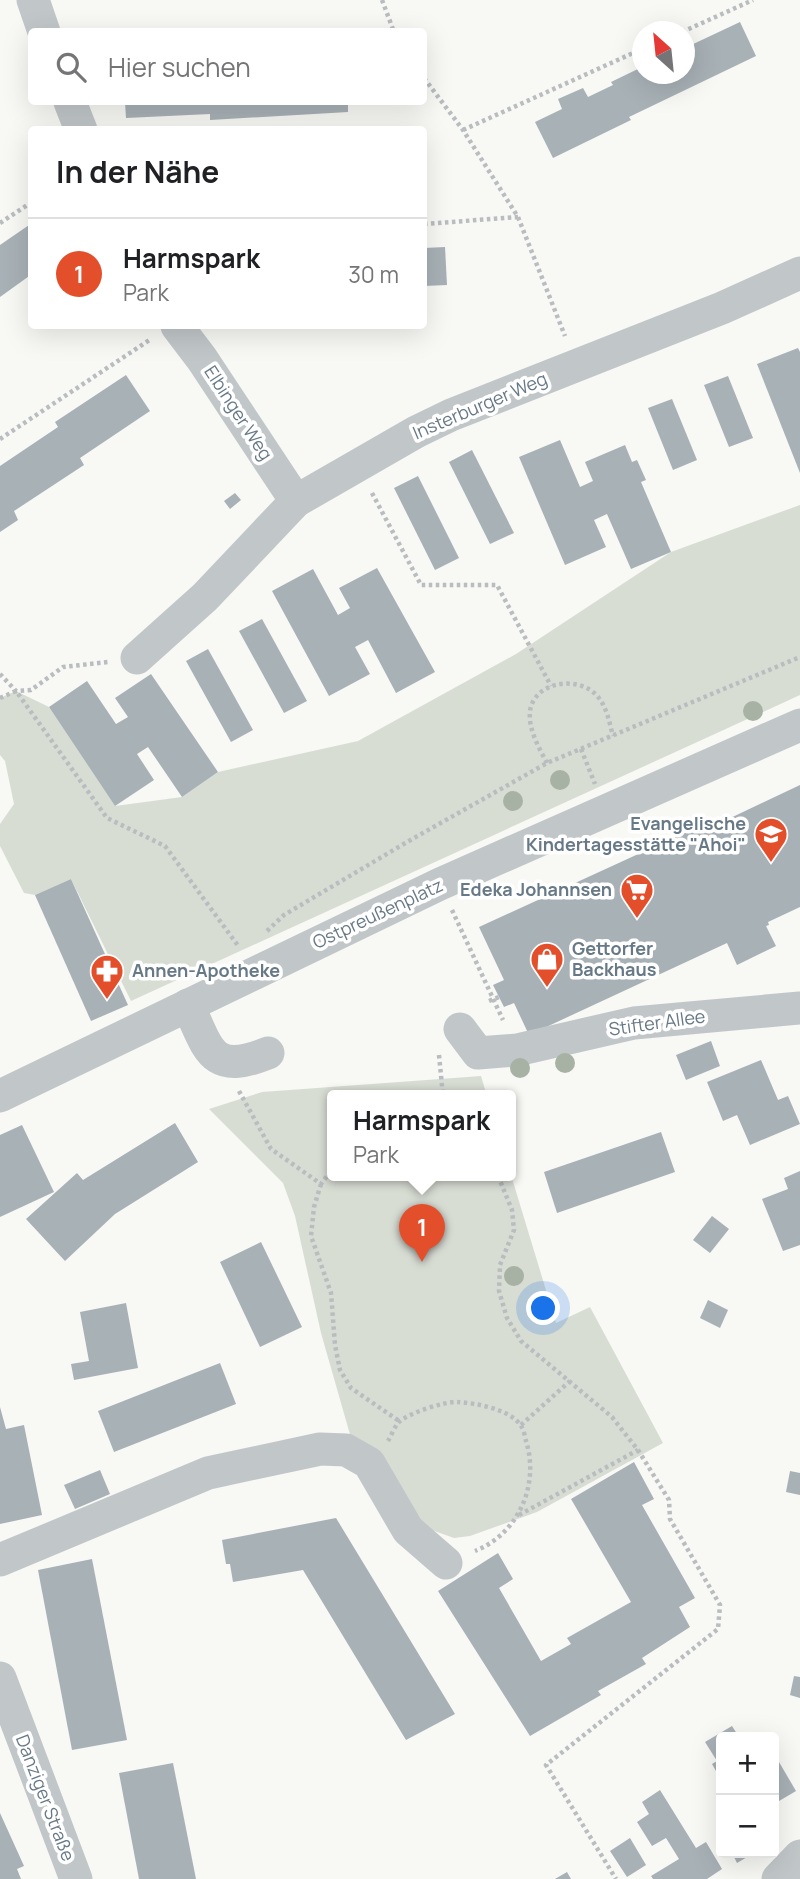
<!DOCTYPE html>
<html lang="de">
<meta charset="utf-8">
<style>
:root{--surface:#fff;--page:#f6f6f6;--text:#202124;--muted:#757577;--line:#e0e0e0;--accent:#e34f2b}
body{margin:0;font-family:Manrope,sans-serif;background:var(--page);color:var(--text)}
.controls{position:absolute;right:21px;bottom:21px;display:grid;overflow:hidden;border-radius:7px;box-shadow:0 7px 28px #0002}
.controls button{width:63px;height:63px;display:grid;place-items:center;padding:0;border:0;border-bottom:2px solid var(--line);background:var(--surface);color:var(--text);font:35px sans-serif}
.compass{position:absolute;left:632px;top:21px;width:63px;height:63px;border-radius:50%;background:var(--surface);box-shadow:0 7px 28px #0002;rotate:333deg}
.you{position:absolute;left:544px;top:1309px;width:24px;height:24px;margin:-18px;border:5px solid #fff;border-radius:50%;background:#1a73e8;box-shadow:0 0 0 10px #1a73e833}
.badge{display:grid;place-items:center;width:46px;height:46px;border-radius:50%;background:var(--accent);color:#fff;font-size:23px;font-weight:700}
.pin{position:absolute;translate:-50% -58px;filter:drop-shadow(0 2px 4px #0008)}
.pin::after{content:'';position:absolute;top:37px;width:24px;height:21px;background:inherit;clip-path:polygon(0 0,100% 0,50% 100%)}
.popup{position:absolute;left:327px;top:1090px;width:189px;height:91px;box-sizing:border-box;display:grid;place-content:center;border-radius:7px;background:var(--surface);filter:drop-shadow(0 2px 5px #0005);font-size:23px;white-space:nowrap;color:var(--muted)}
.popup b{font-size:26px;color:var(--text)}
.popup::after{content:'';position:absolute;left:50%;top:100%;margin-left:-14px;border:14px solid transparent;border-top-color:var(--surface)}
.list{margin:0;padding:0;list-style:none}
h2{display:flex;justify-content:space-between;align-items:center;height:91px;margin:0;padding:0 28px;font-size:30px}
h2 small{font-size:23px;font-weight:400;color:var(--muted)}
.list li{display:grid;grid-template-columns:46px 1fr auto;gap:21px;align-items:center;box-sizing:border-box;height:112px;padding:0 28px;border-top:2px solid var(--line)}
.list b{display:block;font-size:26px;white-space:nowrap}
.list p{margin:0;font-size:23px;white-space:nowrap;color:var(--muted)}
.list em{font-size:23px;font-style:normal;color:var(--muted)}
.icon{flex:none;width:38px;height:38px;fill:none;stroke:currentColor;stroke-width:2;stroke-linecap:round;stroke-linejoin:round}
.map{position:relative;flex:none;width:800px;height:1879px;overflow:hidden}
.search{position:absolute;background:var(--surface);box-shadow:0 7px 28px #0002;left:28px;top:28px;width:399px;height:77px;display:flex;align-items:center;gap:18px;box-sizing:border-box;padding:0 24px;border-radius:7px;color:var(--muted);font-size:26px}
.panel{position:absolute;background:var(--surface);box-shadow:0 7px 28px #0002;left:28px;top:126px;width:399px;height:203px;border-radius:7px}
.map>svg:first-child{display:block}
.green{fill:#d8ddd4}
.building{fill:#a8b1b6}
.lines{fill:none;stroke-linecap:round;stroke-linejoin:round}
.path{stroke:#b9bdc0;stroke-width:4.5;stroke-dasharray:3.5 3.5;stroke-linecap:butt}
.minor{stroke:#c1c6c9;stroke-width:33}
.tree{fill:#a8b2a4}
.labels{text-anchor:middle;stroke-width:7;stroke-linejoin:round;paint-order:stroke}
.street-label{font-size:18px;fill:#677986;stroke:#fff}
.poi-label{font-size:18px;font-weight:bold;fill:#677986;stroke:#fff;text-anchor:end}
</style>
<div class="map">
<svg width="800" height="1879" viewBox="0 0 800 1879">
<rect width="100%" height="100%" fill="#f8f8f5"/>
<g class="green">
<path d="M800 505V695L131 1001 71 879 35 895 24 893 0 846V824L14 804 5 761 0 755V698L16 691 49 707 115 806 182 797 218 772 358 741 516 654 671 552Z"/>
<path d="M481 1076 487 1096H333V1176L511 1175 556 1323 590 1307 663 1443 537 1512 470 1536 454 1538 426 1528 353 1445 321 1333 295 1216 283 1183 209 1109 262 1092Z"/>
</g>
<g class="building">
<path d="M740 22 756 56 629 117 631 120 553 158 535 122 562 109 558 99 583 88 588 97 613 85 611 82 642 67V74H684V36L689 46Z"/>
<path d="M125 102H348V112L210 120V114L126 118Z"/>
<path d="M32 223V274L0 297V245Z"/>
<path d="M445 247 447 285 424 286V248Z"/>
<path d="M798 348 800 352V473L757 364Z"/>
<path d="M126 375 150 411 80 458 84 465 14 511 18 520 0 532V466L58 427 55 422Z"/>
<path d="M728 376 753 438 729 447 704 385Z"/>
<path d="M672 399 697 460 673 470 648 408Z"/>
<path d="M560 440 580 487 593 481 585 462 625 445 632 462 637 460 646 480 641 482 671 552 631 569 607 514 594 520 606 547 565 565 519 457Z"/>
<path d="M472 450 514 533 490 544 449 462Z"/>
<path d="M418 476 459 558 435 570 394 488Z"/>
<path d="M235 493 241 500 230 509 224 501Z"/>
<path d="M377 568 435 672 396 693 368 640 355 647 370 674 329 696 272 591 313 569 338 615 350 608 339 588Z"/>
<path d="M262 619 307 701 284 713 239 631Z"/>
<path d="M208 649 253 730 231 742 186 661Z"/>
<path d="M151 674 218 772 182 797 148 747 137 754 154 780 115 806 49 707 87 681 116 724 128 717 115 698Z"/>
<path d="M800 785V907L768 922 769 925 766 926 776 946 737 965 727 943 529 1035 514 1003 504 1007 493 985 504 980 479 927 719 817 722 822Z"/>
<path d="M71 879 128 1005 91 1021 35 895Z"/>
<path d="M711 1041 720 1066 686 1080 676 1055Z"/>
<path d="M761 1060 778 1100 788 1096 800 1124 750 1145 737 1115 723 1121 707 1082Z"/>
<path d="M175 1123 198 1162 115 1214 65 1261 26 1219 77 1173 83 1180Z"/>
<path d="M22 1125 54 1192 0 1217V1135Z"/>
<path d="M661 1132 675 1172 557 1213 544 1172Z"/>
<path d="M800 1171V1245L783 1251 762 1199 788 1189 784 1178Z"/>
<path d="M712 1216 729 1229 710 1253 693 1240Z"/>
<path d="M261 1242 302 1327 260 1347 220 1262Z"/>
<path d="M708 1300 728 1310 720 1328 700 1318Z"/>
<path d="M126 1303 138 1368 74 1380 71 1364 89 1361 80 1312Z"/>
<path d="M220 1363 236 1404 114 1452 98 1411Z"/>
<path d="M0 1407 6 1429 24 1425 42 1515 0 1524Z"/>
<path d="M634 1462 654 1499 642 1505 695 1598 679 1607 690 1627 642 1658 646 1664 598 1691 601 1695 530 1736 438 1591 498 1553 513 1579 499 1588 541 1661 571 1644 567 1638 631 1602 571 1499Z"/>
<path d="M100 1470 110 1494 75 1509 64 1485Z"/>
<path d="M790 1471 800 1473V1495L786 1492Z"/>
<path d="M336 1518 455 1714 406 1740 303 1570 233 1582 230 1564H226L222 1540Z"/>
<path d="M92 1559 127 1740 72 1750 38 1570Z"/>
<path d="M794 1676 800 1677V1698L790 1695Z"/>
<path d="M732 1726 739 1737H721V1780L712 1764 717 1761 705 1742Z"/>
<path d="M779 1762 796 1791 774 1804V1765Z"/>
<path d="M173 1763 196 1879H139L119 1773Z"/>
<path d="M660 1790 696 1848 706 1842 722 1869 707 1879H653L651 1876 679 1859 666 1838 652 1846 637 1822 649 1814 642 1802Z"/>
<path d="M0 1813 24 1866 17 1869 21 1879H0Z"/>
<path d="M630 1838 646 1865 627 1877 610 1851Z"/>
<path d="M732 1853H747L749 1856 737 1863Z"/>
<path d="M567 1872 571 1879H555Z"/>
</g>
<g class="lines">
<g class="path">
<path d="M382 0 394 32"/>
<path d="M682 32 753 0"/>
<path d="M424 78 463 130 518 217 565 336"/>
<path d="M463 130 642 49"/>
<path d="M0 223 32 202"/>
<path d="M424 224 518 217"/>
<path d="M0 439 151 339"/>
<path d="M372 493 421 585H497L551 686"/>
<path d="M0 674 16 691 31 690 63 667 108 662"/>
<path d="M0 698 16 691 107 818 165 846 239 947"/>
<path d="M581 749 595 784"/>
<path d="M547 763C539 748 528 729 530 711 534 683 573 676 593 692 606 702 609 721 613 736"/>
<path d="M452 910 503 1020"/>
<path d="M267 931 284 915 407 842 547 763 800 657"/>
<path d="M489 1001 499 997"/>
<path d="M439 1055 443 1096"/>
<path d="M239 1091 271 1149 321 1184 333 1168"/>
<path d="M498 1176 512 1210 514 1230 500 1265 499 1291 507 1318 521 1341 612 1417 638 1450 669 1500 670 1519 720 1605 718 1629 546 1765 616 1879"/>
<path d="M321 1184 314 1207 311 1236 331 1293 335 1345 340 1370 351 1388 399 1421"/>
<path d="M521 1425 570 1381"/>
<path d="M388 1441C391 1436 394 1428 398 1423 407 1413 446 1401 458 1402 476 1403 512 1410 521 1426 524 1430 525 1437 526 1441 540 1485 518 1534 475 1551"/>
<path d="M519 1515 638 1450"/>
</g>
<g class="minor">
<path d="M33 0 44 32"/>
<path d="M70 102 81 130"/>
<path d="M177 326 202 359 296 501"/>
<path d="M137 658 205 597 296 501 416 432 451 415 722 308 800 273"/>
<path d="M188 1005C209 1050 211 1076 268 1053"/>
<path d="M460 1029 478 1053 517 1050 634 1023 800 1008"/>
<path d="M0 1096 440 884 800 725"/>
<path d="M0 1560 208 1473 320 1449 346 1450 369 1463 408 1530 446 1563"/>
<path d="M0 1678 76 1879"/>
<path d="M778 1879 800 1856"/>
</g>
</g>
<g class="tree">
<circle cx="753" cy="711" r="10"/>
<circle cx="560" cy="780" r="10"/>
<circle cx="513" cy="801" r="10"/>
<circle cx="565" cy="1063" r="10"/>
<circle cx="520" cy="1068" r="10"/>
<circle cx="514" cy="1276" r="10"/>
</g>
<defs>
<symbol id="school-pin" viewBox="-11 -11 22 30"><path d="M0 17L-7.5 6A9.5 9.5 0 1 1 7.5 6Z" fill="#e34f2b" stroke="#fff"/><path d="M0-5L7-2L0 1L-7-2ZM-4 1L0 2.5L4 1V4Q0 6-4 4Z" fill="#fff"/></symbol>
<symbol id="supermarket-pin" viewBox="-11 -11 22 30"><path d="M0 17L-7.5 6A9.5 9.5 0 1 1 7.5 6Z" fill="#e34f2b" stroke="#fff"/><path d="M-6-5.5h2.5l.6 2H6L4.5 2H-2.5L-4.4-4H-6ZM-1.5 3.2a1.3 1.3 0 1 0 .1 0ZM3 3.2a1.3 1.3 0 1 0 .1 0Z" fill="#fff"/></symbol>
<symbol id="shop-pin" viewBox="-11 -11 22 30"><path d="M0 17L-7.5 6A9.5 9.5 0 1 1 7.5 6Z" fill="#e34f2b" stroke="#fff"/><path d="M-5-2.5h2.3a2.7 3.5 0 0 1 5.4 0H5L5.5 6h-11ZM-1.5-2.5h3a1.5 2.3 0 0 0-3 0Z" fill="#fff"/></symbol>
<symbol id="pharmacy-pin" viewBox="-11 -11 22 30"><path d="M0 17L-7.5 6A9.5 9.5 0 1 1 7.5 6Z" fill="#e34f2b" stroke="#fff"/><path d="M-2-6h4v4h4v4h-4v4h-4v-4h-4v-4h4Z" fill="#fff"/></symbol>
</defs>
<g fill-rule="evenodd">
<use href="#school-pin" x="752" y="815" width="38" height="52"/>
<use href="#supermarket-pin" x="618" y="871" width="38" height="52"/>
<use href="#shop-pin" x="528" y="940" width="38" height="52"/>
<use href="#pharmacy-pin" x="88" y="952" width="38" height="52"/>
</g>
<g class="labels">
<g class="street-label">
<text transform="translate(480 406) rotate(-23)" y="6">Insterburger Weg</text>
<text transform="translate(238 413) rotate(57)" y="6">Elbinger Weg</text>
<text transform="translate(378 914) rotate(-25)" y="6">Ostpreußenplatz</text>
<text transform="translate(657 1023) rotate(-8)" y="6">Stifter Allee</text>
<text transform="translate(45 1798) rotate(69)" y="6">Danziger Straße</text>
</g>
<g class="poi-label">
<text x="746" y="830">Evangelische<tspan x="746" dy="21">Kindertagesstätte "Ahoi"</tspan></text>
<text x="612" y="896">Edeka Johannsen</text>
<text x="572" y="955" text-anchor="start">Gettorfer<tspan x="572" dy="21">Backhaus</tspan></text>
<text x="132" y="977" text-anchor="start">Annen-Apotheke</text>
</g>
</g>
</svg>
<div class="controls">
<button>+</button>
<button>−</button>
</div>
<svg class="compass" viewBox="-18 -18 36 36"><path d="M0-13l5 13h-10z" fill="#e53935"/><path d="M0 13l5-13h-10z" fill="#757577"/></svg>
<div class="you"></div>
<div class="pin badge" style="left:422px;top:1262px">1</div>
<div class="popup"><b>Harmspark</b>Park</div>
<div class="search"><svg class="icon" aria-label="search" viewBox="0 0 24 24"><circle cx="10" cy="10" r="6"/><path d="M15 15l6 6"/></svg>Hier suchen</div>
<section class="panel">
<h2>In der Nähe<small></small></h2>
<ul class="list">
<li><span class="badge">1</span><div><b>Harmspark</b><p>Park</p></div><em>30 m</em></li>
</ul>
</section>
</div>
